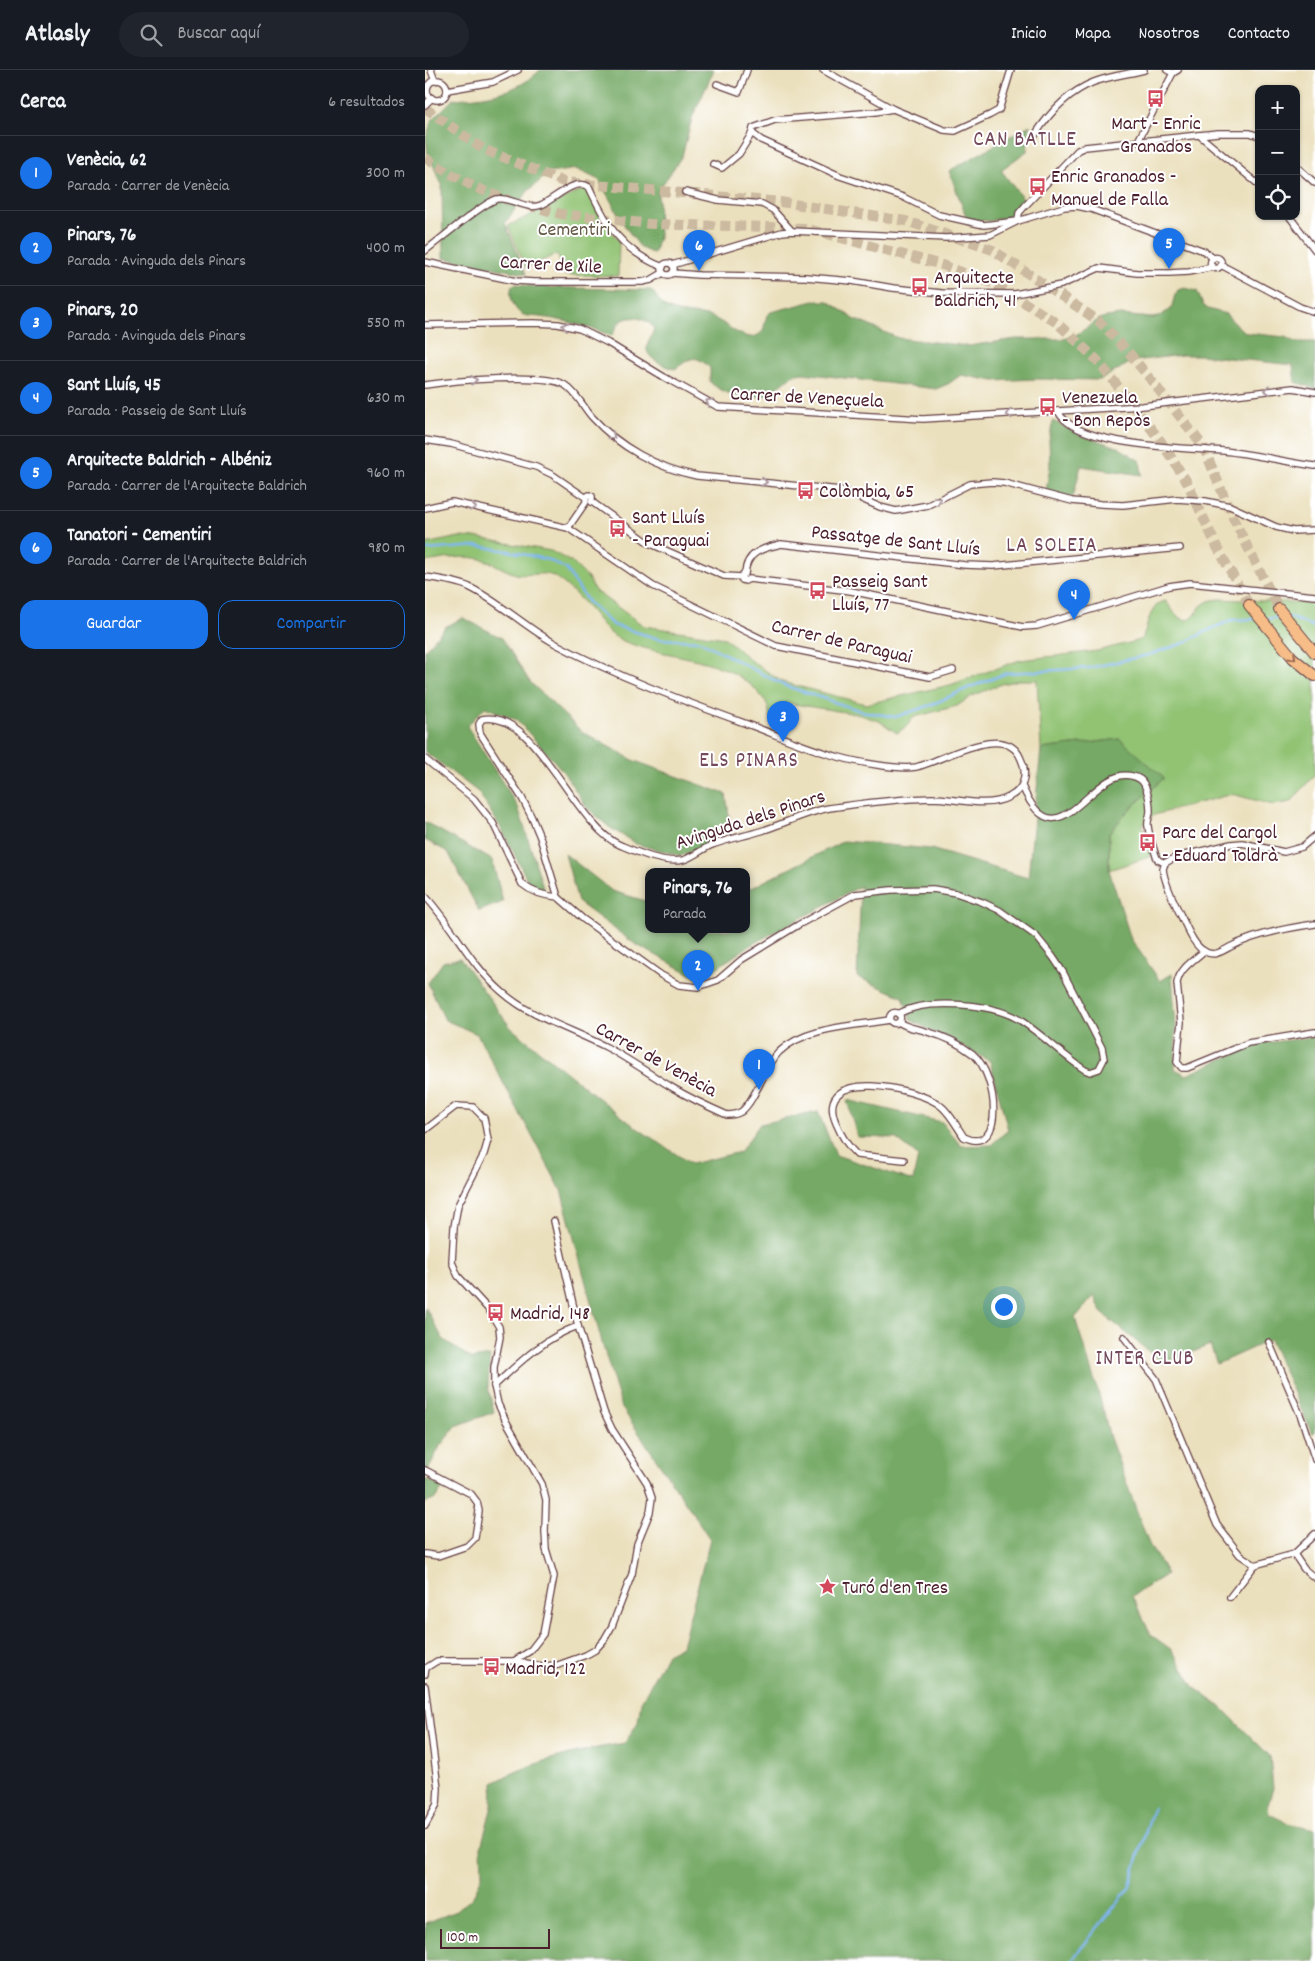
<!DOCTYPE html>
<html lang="es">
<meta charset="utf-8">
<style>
:root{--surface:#171b24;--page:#20242c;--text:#f1f3f6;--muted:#9ea1a6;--line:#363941;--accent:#1a73e8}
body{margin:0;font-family:Dekko,sans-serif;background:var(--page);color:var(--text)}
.controls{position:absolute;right:15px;top:15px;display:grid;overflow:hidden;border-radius:10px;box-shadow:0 1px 4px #0004}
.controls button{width:45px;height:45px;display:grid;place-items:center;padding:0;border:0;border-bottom:1px solid var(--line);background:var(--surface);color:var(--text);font:25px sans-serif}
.scale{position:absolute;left:15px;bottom:12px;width:110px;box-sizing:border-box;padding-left:5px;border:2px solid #4a1f2b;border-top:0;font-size:14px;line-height:18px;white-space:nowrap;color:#4a1f2b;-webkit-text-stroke:4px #fff;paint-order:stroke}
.you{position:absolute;left:578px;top:1236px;width:18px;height:18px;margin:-12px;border:4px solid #fff;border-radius:50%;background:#1a73e8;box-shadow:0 0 0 8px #1a73e833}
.badge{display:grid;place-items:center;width:32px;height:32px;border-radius:50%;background:var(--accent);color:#fff;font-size:16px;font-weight:700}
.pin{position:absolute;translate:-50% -41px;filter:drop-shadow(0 1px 2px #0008)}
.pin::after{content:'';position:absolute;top:26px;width:18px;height:15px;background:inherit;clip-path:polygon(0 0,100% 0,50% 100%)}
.popup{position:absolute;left:220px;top:798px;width:105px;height:65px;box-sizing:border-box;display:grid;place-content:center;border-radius:10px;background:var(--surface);filter:drop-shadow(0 1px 4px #0005);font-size:16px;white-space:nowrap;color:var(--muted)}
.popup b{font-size:19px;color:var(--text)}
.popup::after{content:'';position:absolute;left:50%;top:100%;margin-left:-10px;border:10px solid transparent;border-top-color:var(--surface)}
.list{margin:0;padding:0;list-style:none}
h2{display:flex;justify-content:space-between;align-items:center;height:65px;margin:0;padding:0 20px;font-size:21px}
h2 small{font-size:16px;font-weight:400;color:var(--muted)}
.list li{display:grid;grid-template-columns:32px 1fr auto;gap:15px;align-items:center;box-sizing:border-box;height:75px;padding:0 20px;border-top:1px solid var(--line)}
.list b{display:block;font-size:19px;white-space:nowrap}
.list p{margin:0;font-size:16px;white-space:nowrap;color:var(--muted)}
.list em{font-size:16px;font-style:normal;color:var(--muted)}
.actions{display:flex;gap:10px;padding:15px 20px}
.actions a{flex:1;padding:11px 0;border:1px solid var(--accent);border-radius:15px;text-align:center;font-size:18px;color:var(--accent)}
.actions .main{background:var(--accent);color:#fff}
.icon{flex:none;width:28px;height:28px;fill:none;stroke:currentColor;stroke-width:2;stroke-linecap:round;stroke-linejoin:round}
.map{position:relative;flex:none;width:890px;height:1891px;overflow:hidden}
header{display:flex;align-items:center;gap:30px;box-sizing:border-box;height:70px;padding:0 25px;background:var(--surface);border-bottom:1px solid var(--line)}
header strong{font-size:24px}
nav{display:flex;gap:28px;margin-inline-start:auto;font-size:18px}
.search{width:350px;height:45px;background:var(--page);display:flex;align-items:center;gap:12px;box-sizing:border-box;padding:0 18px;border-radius:28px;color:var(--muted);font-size:19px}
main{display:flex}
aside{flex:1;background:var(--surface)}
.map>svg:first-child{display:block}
.green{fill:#91c373;stroke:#6e714f}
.forest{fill:#74a965;stroke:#5f6448}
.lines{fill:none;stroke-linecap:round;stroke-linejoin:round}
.stream{stroke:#80b6ef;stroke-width:2.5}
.highway-tunnel{stroke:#cbb9a0;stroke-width:10;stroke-dasharray:10 5;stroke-linecap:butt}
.street-casing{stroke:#623c41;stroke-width:8}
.highway-casing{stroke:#623c41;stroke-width:12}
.street{stroke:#fff;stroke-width:5.5}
.highway{stroke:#f7bd88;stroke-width:10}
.oneway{stroke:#ae9aa0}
.oneway2{stroke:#986655}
.labels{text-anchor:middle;stroke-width:4;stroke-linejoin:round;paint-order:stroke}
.poi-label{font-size:20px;fill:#4a1f2b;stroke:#fff;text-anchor:start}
.park-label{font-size:20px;fill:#635844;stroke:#fff}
.street-label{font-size:20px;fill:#4a1f2b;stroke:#fff}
.neighbourhood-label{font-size:21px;letter-spacing:1px;fill:#744a5b;stroke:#fff}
</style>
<header>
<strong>Atlasly</strong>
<div class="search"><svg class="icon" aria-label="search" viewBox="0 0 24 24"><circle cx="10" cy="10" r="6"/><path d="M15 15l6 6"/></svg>Buscar aquí</div>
<nav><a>Inicio</a><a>Mapa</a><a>Nosotros</a><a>Contacto</a></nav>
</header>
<main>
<aside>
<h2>Cerca<small>6 resultados</small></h2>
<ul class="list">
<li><span class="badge">1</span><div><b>Venècia, 62</b><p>Parada · Carrer de Venècia</p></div><em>300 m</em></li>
<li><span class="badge">2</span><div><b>Pinars, 76</b><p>Parada · Avinguda dels Pinars</p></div><em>400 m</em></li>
<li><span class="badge">3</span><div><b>Pinars, 20</b><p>Parada · Avinguda dels Pinars</p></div><em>550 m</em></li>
<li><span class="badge">4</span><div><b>Sant Lluís, 45</b><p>Parada · Passeig de Sant Lluís</p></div><em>630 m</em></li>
<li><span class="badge">5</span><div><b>Arquitecte Baldrich - Albéniz</b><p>Parada · Carrer de l'Arquitecte Baldrich</p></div><em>960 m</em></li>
<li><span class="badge">6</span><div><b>Tanatori - Cementiri</b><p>Parada · Carrer de l'Arquitecte Baldrich</p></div><em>980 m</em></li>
</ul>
<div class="actions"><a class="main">Guardar</a><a>Compartir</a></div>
</aside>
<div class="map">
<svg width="890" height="1891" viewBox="0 0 890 1891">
<rect width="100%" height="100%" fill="#fff"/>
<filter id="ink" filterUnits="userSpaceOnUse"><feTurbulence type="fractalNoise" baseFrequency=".02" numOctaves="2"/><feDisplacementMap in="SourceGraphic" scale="10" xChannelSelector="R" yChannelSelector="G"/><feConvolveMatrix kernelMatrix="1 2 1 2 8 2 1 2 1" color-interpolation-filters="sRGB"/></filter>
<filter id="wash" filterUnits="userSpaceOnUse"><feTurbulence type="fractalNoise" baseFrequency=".0096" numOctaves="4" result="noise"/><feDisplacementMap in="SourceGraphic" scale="20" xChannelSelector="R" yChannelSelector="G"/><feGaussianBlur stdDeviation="1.12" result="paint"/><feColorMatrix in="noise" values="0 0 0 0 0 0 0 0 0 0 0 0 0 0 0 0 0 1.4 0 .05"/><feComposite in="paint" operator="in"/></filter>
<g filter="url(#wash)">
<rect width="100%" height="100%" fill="#ebe0bd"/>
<g class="green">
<path d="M163 117 183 158 194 171 193 206 140 205 132 184 101 198 83 156Z"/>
<path d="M34 467 54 468 126 481 148 493 163 508 170 521 219 556 300 568 324 589 357 612 441 634 525 615 595 590 672 581 712 571 717 569C724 556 723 534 741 531 746 538 757 558 769 546 773 542 773 537 779 534 783 530 789 530 794 529L888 533 890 535V704L866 732 848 735 807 724 729 745 717 756 727 786 684 800V763L702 742 695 669 616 679 612 610H594L577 614 547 626 532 636 489 647 482 656 472 663 454 651 432 644 362 633 357 634C355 641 355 649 348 653 342 645 345 636 339 629 303 583 247 591 198 571 178 562 170 543 155 529 147 521 133 506 122 504 112 503 101 506 91 504 80 501 71 494 60 490 39 484 21 489 0 492V474Z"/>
</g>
<g class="forest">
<path d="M115 0H289L267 48 257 86 233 121 234 167 229 184 216 178 201 158 174 110 151 99 124 103 103 121 80 153 101 204 18 188 17 115 3 84 1 68 7 50 28 29C59 27 92 24 115 0Z"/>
<path d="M605 55 602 81 576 100 600 132 582 147 565 151 542 149 524 101Z"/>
<path d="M91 214 112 217 225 220C232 224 234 233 240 237 254 245 271 243 286 247 300 252 309 264 324 267 330 267 334 265 338 261L342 245 346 242 389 231H403L429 249 473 268 543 276 591 269H639L651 265 676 248 695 245 727 248 733 247 746 239 750 225 753 220 760 218 772 221 778 235 783 239 801 244 813 257 822 263 860 267 870 272H890V319L870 312 868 295 775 285H757L708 291 675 310 611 309 569 311 536 305 523 314 511 319 378 303C360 304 356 319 343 325 323 330 300 326 285 312V298C269 282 265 289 250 299 242 297 220 289 222 277 223 270 228 265 229 258 222 248 205 244 195 252 191 256 190 262 186 266 167 257 135 249 115 247 110 246 104 247 99 245 89 242 83 225 87 216Z"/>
<path d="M628 351 655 365 693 377 715 391 717 405 656 396 648 427 630 424 621 421 625 396 624 370Z"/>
<path d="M38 548 77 568 105 612 157 662 210 691 301 724 305 753 287 772 256 786 211 774 184 757 162 738 137 700 92 650 60 637 42 656 93 737 119 820 103 811 76 758 53 722 0 682V580L20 557Z"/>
<path d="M695 669 739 708 702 742 684 763V800L706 869 735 911 747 904 751 957 750 999 762 1005 831 974 890 967V1362L887 1363 845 1270 792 1294 785 1275 739 1294 678 1244 669 1226 650 1248 675 1328 685 1368 724 1474 742 1504 707 1526 726 1565 747 1580 770 1618 796 1637 845 1686 848 1718 843 1735 844 1744 863 1753 890 1759V1891H0V1853L32 1841 48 1827 57 1806 56 1777 67 1736 68 1713C110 1690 153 1681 200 1673L213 1652 216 1632 242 1584 257 1576 285 1469 197 1338 177 1273 136 1120 52 964 20 950 3 913 18 892 35 888 86 958 209 1056 266 1094 315 1082 335 1054 393 1042 411 1085 488 1111 493 1086 470 1068 432 1067 422 1030 517 1052 536 1076 566 1075 583 1060 565 991 486 950 478 927 432 907 436 816 324 876 275 909 210 874 153 832 140 784 187 821 224 832V860H322V820L419 771 506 779 603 808 616 679Z"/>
<path d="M0 752 67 790 78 832 54 841 23 782 0 770Z"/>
<path d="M0 1237 18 1269 47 1289 65 1286 63 1317 69 1342 31 1356 15 1376 0 1406Z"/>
<path d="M0 1409 19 1417 9 1430 0 1433Z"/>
</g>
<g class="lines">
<g class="stream">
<path d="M0 480 53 476 89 482 124 490 141 499 163 532 188 555 234 569 275 571 358 615 436 641 470 647 506 635 543 618 582 603 664 598 723 585 759 573 786 559 807 550 831 549"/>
<path d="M864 547 890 557"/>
<path d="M839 549 856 547"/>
<path d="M646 1891 704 1818 728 1738"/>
</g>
</g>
</g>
<g filter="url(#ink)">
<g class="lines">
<g class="highway-tunnel">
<path d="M0 38 58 79 139 112 355 132 481 151 568 180 675 252 706 285 741 329 778 376 809 450 854 539"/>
<path d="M0 88C27 105 53 121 84 130"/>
<path d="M102 135 136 144 226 154 379 158 517 195 570 214 632 253 673 291 735 370 762 412 791 475 824 535"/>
</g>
<defs>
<g id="street">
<path d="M6 0 10 11"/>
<path d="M398 0 468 39"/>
<path d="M586 0 574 40 565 45 530 61 519 60 468 39 450 42 350 50 328 58 327 63 336 70 415 106 478 127 514 145 559 155 593 151"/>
<path d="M742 0 748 3 753 0"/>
<circle cx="12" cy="20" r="10"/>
<path d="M292 14 314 22 322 0"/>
<path d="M22 20 68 12 93 0"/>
<path d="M0 35 7 28"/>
<path d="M610 65C625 42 643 22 669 12 685 6 703 4 719 0"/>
<path d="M774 65 834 115"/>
<path d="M713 71 748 3"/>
<path d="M288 94 297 98 314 84 327 63"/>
<path d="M871 96 890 113"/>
<path d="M260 122 293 130 337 134 348 140 367 161"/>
<path d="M864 146 890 180"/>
<path d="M593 151 594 143 600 136 653 80 660 77 793 63H825L834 66"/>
<path d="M0 181C13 171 59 132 72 129 87 127 102 141 116 135 130 129 150 107 164 117 182 155 196 181 238 197"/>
<circle cx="791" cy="193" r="5.5"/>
<path d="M0 192 91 211 109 212H217L226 210 238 203"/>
<circle cx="243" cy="199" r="6"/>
<path d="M247 195 357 162 367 161 521 168 565 165 593 151 639 137 652 136 666 139 779 181 788 188"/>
<path d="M796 195 875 237 890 242"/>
<path d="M247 203 274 205 381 207 427 211 468 218 517 223 590 224 636 215 674 198 712 203H744L764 202 788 197"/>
<path d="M0 255 108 253 133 254 155 259 183 273 239 307 293 337 498 349 718 336 868 318 890 322"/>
<path d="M0 315C26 311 120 302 140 315 152 323 158 337 167 347 194 377 232 398 272 406L416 420 455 437 471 441 503 435 545 414 567 412 579 413 647 431 676 434 698 435 752 429 780 431 805 436 851 457 868 461 890 460"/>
<path d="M633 341C649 377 763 378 799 381 829 384 860 392 890 396"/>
<path d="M0 370 26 374 111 397 128 405 160 427"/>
<path d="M167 432 224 473 299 506 317 507 318 504"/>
<path d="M0 438 27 432 143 458 228 516 351 576 505 607 528 600"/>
<path d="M143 458 161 432V427L164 425 167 426V432"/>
<path d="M320 504C321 482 338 478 356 474L540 495 568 496 755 478"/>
<path d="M0 507C14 509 31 511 44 517 75 532 101 558 131 574 193 607 256 630 322 654 352 665 383 679 414 687 431 692 474 700 491 697 516 692 581 650 596 689 599 695 600 701 599 707 598 717 592 723 584 727 561 739 532 728 507 728 473 729 438 733 404 738 381 742 359 754 336 761 320 766 303 769 287 775 277 779 268 787 258 790 239 794 212 782 195 775 149 756 111 638 57 649L54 654 55 663 97 728 107 748 115 767 133 827 158 849 236 905 254 915 273 917 293 910 316 890 373 855 430 824 466 820 508 819 531 823 557 832 574 840 611 866 628 887 638 902 677 978 679 989 674 999 665 1002 660 1000C637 985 616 963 593 949 565 933 501 928 473 944"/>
<path d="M317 507V510L320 511 324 509 426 521 598 557 612 556 744 516 765 513 890 526"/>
<path d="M0 689 49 729 68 753 97 814C108 823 119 826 133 827"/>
<path d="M597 716C633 799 666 695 707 706 712 707 717 710 719 714 723 722 725 732 725 741 725 746 722 751 723 756 724 766 728 776 731 786L733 790 740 793"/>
<path d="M890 766 877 777 859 782 817 773 806 774 751 787 740 793 738 799C739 812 750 834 756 846 762 857 768 875 779 881 788 887 796 882 805 877 831 864 861 858 890 854"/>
<path d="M0 826C28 856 45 894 76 921 106 948 147 959 183 978 205 990 226 1005 248 1018 265 1028 284 1037 302 1045 307 1045 313 1044 317 1041 331 1029 339 998 354 982 381 956 431 956 464 950"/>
<path d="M779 881C768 891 755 898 752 913L756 952 752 992 757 998H762L823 973 890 962"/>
<circle cx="470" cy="948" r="5.5"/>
<path d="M474 952C483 959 493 958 503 962 519 966 535 974 548 984 573 1005 581 1087 539 1067 532 1057 525 1043 516 1036 494 1018 387 995 411 1053 416 1065 422 1076 432 1085L479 1090"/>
<path d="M0 1060 31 1036 48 1037 59 1048 63 1070 59 1084 33 1135 29 1157 27 1192 33 1206 64 1240 74 1257 75 1267 69 1297V1316L73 1334 81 1351 117 1414 121 1430 120 1461 121 1479 129 1506 118 1564 105 1581 89 1591H12L1 1598 0 1604"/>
<path d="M699 1267 731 1309 792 1455 815 1485 830 1495 869 1484 890 1464"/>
<path d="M844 1272 876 1347 890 1390"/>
<path d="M69 1316C95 1292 119 1268 153 1256"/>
<path d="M0 1400 46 1424 52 1432 54 1441 50 1468 42 1476 13 1486 0 1484"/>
<path d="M869 1484 879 1499 890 1508"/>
<path d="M805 1527 830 1495"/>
<path d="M89 1591 117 1596 133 1595 161 1585 170 1580 179 1570 187 1556 207 1504 212 1474 225 1442 227 1428 222 1413 187 1359 179 1342 153 1256 129 1151"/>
<path d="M0 1616 13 1718 12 1734 0 1756"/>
</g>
<g id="highway">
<path d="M824 535 868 588 890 606"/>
<path d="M854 539 890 583"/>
</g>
</defs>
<use href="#street" class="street-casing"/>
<use href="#highway" class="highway-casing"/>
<use href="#street" class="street"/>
<use href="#highway" class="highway"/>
</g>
<defs><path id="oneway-chevron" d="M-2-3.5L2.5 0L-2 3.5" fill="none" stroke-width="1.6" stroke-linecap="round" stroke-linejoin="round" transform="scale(1.25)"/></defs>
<g class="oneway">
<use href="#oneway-chevron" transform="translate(140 256) rotate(-167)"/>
<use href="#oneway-chevron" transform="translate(49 310) rotate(-3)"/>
<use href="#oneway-chevron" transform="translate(842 320) rotate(173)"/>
<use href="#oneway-chevron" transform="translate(284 332) rotate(-152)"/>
<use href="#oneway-chevron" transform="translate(584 344) rotate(177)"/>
<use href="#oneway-chevron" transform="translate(187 366) rotate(38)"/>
<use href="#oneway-chevron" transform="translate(339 412) rotate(6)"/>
<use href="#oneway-chevron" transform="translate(513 430) rotate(-25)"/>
<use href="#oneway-chevron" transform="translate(48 437) rotate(13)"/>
</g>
<use class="oneway2" href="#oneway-chevron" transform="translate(868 587) rotate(44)"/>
</g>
<defs>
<symbol id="bus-bare" viewBox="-9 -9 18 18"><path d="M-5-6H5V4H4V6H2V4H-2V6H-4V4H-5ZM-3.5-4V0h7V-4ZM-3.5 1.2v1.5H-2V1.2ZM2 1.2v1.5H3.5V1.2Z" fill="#d1495b" stroke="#fff" stroke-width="2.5" paint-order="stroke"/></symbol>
<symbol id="sight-bare" viewBox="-9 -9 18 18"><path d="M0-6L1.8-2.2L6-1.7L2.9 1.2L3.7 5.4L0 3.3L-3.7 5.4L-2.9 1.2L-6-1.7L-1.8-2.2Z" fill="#d1495b" stroke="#fff" stroke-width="2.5" paint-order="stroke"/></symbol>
</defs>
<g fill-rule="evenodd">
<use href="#bus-bare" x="718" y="16" width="25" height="25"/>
<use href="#bus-bare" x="600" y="104" width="25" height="25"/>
<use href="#bus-bare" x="482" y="204" width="25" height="25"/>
<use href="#bus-bare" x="610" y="324" width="25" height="25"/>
<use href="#bus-bare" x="368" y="408" width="25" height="25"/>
<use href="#bus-bare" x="180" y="446" width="25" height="25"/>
<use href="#bus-bare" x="380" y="508" width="25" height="25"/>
<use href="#bus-bare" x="710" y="760" width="25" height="25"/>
<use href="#bus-bare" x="58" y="1230" width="25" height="25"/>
<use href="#sight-bare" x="390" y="1504" width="25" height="25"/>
<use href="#bus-bare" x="54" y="1584" width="25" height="25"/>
</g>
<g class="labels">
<g class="poi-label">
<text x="731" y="59" text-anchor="middle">Mart - Enric<tspan x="731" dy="23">Granados</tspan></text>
<text x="626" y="112">Enric Granados -<tspan x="626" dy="23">Manuel de Falla</tspan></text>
<text x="509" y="213">Arquitecte<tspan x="509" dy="23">Baldrich, 41</tspan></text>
<text x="637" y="333">Venezuela<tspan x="637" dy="23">- Bon Repòs</tspan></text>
<text x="394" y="427">Colòmbia, 65</text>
<text x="207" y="453">Sant Lluís<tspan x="207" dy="23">- Paraguai</tspan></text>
<text x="407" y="517">Passeig Sant<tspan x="407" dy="23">Lluís, 77</tspan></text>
<text x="737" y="768">Parc del Cargol<tspan x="737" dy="23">- Eduard Toldrà</tspan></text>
<text x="85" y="1249">Madrid, 148</text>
<text x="417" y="1523">Turó d'en Tres</text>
<text x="80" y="1604">Madrid, 122</text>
</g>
<g class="park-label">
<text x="149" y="165">Cementiri</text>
</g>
<g class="street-label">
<text transform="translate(126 193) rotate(3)" y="7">Carrer de Xile</text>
<text transform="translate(382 326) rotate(3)" y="7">Carrer de Veneçuela</text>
<text transform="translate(471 469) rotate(6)" y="7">Passatge de Sant Lluís</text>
<text transform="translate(417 570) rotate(13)" y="7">Carrer de Paraguai</text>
<text transform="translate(325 748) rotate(-18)" y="7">Avinguda dels Pinars</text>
<text transform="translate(232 988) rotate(29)" y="7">Carrer de Venècia</text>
</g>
<g class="neighbourhood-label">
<text x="600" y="75">CAN BATLLE</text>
<text x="627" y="481">LA SOLEIA</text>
<text x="324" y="696">ELS PINARS</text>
<text x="720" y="1294">INTER CLUB</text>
</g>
</g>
</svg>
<div class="controls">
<button>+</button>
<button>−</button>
<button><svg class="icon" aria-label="locate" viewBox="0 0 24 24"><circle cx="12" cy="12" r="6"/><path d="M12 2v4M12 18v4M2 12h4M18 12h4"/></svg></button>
</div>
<div class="scale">100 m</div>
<div class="you"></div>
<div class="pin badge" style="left:334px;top:1020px">1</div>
<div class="pin badge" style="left:273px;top:921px">2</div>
<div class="popup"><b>Pinars, 76</b>Parada</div>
<div class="pin badge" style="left:358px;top:672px">3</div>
<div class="pin badge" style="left:649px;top:550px">4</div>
<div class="pin badge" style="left:744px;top:199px">5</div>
<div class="pin badge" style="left:274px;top:201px">6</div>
</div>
</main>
